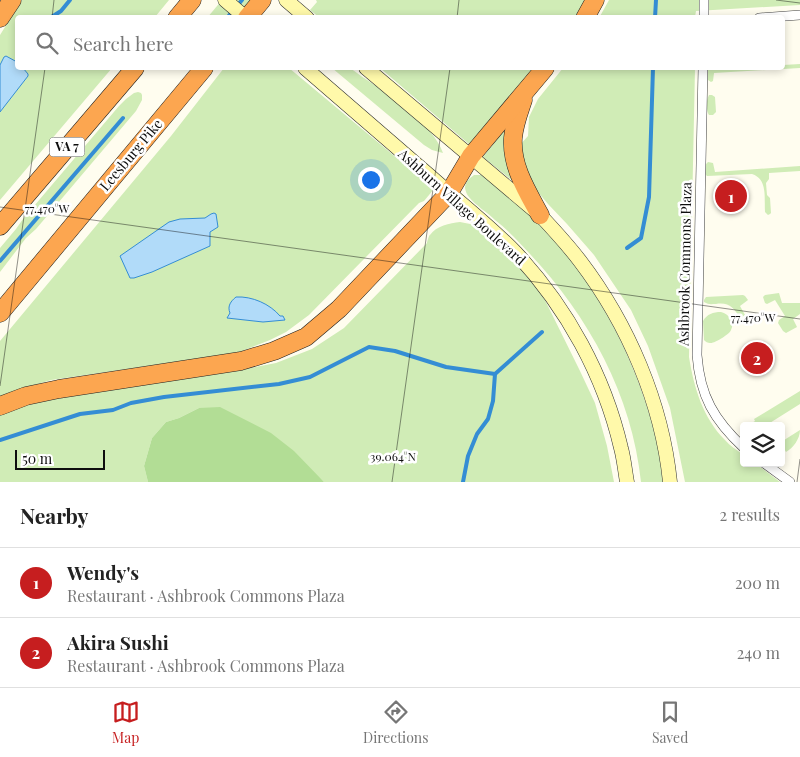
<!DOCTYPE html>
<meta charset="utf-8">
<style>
:root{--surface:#fff;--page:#f6f6f6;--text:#222;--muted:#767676;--line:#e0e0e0;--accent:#c61e1f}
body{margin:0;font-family:"Playfair Display",serif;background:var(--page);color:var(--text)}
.controls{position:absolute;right:15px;bottom:15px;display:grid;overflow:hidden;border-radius:5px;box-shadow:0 2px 8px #0003}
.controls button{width:45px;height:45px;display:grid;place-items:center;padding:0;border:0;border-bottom:1px solid var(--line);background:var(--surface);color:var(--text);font:25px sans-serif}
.scale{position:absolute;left:15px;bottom:12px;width:90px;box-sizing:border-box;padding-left:5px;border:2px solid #0e0e0e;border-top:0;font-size:14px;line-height:18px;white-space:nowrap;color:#0e0e0e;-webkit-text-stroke:4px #fff;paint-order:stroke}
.you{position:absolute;left:370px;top:179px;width:18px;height:18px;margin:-12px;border:4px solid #fff;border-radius:50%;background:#1a73e8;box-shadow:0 0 0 8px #1a73e833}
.badge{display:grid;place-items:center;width:32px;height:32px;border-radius:50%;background:var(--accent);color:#fff;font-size:16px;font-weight:700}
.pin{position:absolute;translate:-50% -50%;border:2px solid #fff;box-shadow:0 1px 5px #0006}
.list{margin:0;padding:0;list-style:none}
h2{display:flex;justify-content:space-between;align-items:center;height:65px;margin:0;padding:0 20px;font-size:21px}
h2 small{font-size:16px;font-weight:400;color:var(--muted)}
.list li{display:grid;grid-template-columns:32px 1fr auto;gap:15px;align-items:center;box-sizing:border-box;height:70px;padding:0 20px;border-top:1px solid var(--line)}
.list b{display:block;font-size:19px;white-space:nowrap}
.list p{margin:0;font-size:16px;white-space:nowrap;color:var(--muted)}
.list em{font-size:16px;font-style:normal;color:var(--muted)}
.icon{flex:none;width:28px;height:28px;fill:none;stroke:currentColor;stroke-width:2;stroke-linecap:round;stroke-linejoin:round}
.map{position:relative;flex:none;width:800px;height:482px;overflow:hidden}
.search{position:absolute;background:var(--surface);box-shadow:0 2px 8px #0003;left:15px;right:15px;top:15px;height:55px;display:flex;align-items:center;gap:12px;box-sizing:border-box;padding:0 18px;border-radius:5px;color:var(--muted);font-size:19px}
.sheet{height:205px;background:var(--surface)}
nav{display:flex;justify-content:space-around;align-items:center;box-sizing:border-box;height:70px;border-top:1px solid var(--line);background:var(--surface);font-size:14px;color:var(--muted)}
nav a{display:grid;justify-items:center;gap:2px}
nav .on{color:var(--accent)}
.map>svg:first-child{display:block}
.green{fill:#d0ecb6}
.forest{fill:#b2dd95}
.water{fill:#b1dbf9;stroke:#348dd4}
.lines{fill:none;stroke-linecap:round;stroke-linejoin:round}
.stream{stroke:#348dd4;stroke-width:4}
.street-casing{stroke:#414141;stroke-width:10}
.secondary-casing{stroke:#303030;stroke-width:15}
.highway-casing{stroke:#1f1f1f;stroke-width:19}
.street{stroke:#fff;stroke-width:9}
.secondary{stroke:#fff9aa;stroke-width:14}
.highway{stroke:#fca650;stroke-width:18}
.ticks{fill:none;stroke:#0e0e0e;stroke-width:1;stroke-opacity:0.45}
.labels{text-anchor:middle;stroke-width:5;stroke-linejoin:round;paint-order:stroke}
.shield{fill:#fff;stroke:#565656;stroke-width:1}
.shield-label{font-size:12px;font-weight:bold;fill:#0e0e0e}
.street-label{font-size:14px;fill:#0e0e0e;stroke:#fff}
.ticks-label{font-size:12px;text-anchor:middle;fill:#0e0e0e;stroke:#fff;stroke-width:5;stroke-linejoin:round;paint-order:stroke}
</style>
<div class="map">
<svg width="800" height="482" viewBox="0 0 800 482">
<rect width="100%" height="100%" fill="#fffdef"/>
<g class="green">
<path d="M22 0H169L155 17 18 18V68H112L0 200V35Z"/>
<path d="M222 0H251L236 17 207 18Z"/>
<path d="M316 0H587L576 18H320L310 10 317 2Z"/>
<path d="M609 0H800V5L696 11 695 17 599 18Z"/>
<path d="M800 64V68L714 73 713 81 711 82 708 80V68H713L714 69 743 68H782L783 65Z"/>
<path d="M224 68H289L434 189 424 201 419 203 309 315 286 332 270 340 237 353 51 380 18 390 0 397V341L171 136Z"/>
<path d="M332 68C337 68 344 66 348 68 353 69 359 75 364 78 390 95 433 124 443 153L432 150 424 145Z"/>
<path d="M380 68H534L486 124 484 130 470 145Z"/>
<path d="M563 68H695L689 357C694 388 703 418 725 440 730 446 737 450 744 455V463H755L780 482H685L670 408 648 346 631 310 594 255 567 224 548 204 531 184 519 146 528 136 529 117 538 99Z"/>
<path d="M138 92 141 93 142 95V100L136 111 36 229 26 238 0 272V248L16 229 23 219 119 106 126 99 134 93Z"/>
<path d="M709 95H712L715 97 716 112 713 115H709C706 111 706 100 709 95Z"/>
<path d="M507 127 514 182 483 157Z"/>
<path d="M708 162 713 163 715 172 800 166V171L769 173V179L766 183 767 195 770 198 771 213 770 214 768 215 765 212C764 198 768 179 752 174L707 176 705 174V165Z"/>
<path d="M474 175H482L489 180C504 193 520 206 535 220 596 280 636 358 657 441 660 454 661 468 663 482H641C632 395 589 317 530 254 519 242 508 230 495 220 487 212 476 206 469 197 467 195 465 190 465 187 466 181 470 178 474 175Z"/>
<path d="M460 222 470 224 481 228 516 263 542 294 580 371 595 403 607 446 614 482H324L314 473 199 408 179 418 166 422 152 438 144 466 148 482H0V414L17 408 52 399 133 385 240 370 276 363 312 349 344 328 427 243C427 242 429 235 430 235 436 226 450 223 460 222Z"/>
<path d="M779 293 782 303H800V314L793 319 797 327 786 333 783 331 778 323 779 320 785 316 775 300 767 304 765 303 763 297 765 295Z"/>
<path d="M743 295 745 296 748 300 740 306 745 315 740 318C734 308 729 302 716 304 711 304 709 305 704 302V300L706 297Z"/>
<path d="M721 312C729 314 735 322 731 330 730 334 715 343 711 343 707 343 706 342 704 340L703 321C707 314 713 312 721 312Z"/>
<path d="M800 391V404L765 426H747L755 421 754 419Z"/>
<path d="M800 430C800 439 793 448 786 452L783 447 781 448V442Z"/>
</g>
<path class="forest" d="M220 407 271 433 294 451 324 482H148L144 466 152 438 166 422 179 418 199 408Z"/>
<g class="water">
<path d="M6 56 17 62 18 68H23L28 74V76L0 112V65L4 57Z"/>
<path d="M214 213 216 214 218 227 210 232V246L152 272 134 278H130L120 256 169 222 180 219 205 218 211 214Z"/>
<path d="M236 297C252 296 270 304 280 316H283L285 320 263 322 227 318 230 313C227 306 231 301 236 297Z"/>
</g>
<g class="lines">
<g class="stream">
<path d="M50 18 61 11 70 0"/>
<path d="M227 18 242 0"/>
<path d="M655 18 656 0"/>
<path d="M17 23H18"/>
<path d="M627 248 641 238 649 197 653 68"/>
<path d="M0 261 123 118"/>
<path d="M0 440 80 414 113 410 131 403 164 397 279 384 310 377 369 347 395 351 446 367 495 374"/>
<path d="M463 482 468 456 477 434 488 419 493 401 495 374 542 332"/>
</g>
<defs>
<g id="street">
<path d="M704 18V0"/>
<path d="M759 18 800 15"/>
<path d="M703 68 697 355C700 396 714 420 744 448"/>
<path d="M764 463 790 482"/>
</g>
<g id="secondary">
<path d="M225 0 246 18"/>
<path d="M286 0 307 18"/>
<path d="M305 68C347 104 389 141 431 177 459 202 490 226 516 253 567 308 604 375 621 448 624 459 625 471 627 482"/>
<path d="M366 68 540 215C554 230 568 245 580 261 628 324 662 403 670 482"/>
</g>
<g id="highway">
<path d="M0 18 12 0"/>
<path d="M177 18 192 0"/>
<path d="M247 18 262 0"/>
<path d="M585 18 595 0"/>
<path d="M523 100C519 112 514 125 513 138 511 166 527 191 540 215"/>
<path d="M0 226 135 68"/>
<path d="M0 313 204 68"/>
<path d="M0 406 26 396 59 389 241 361 274 351 306 337 339 309 449 193 471 156 545 68"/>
</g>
</defs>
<use href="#street" class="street-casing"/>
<use href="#secondary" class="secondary-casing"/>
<use href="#highway" class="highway-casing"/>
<use href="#street" class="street"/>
<use href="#secondary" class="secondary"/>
<use href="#highway" class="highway"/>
</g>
<path class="ticks" d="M776 0 800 3M52 18 54 0M457 18 459 0M0 207 800 319M0 386 45 68M392 482 450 68M797 482 800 459"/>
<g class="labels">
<rect class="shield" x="49.5" y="137.5" width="35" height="19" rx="4"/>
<g class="shield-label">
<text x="67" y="151">VA 7</text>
</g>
<g class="street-label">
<text transform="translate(131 155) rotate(-50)" y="5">Leesburg Pike</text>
<text transform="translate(462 207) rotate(42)" y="5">Ashburn Village Boulevard</text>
<text transform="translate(685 264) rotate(-89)" y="5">Ashbrook Commons Plaza</text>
</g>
</g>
<g class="ticks-label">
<text x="47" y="213">77.470°W</text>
<text x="753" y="322">77.470°W</text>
<text x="393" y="461">39.064°N</text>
</g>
</svg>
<div class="controls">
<button><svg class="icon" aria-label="layers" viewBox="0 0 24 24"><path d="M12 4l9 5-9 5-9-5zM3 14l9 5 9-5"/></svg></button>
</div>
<div class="scale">50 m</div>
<div class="you"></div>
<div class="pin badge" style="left:731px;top:196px">1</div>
<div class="pin badge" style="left:757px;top:358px">2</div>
<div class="search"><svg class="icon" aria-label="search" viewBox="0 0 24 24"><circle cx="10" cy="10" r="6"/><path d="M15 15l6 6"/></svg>Search here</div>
</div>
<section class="sheet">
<h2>Nearby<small>2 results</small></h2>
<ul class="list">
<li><span class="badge">1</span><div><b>Wendy's</b><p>Restaurant · Ashbrook Commons Plaza</p></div><em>200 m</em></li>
<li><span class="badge">2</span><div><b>Akira Sushi</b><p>Restaurant · Ashbrook Commons Plaza</p></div><em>240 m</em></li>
</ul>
</section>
<nav>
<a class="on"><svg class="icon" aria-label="map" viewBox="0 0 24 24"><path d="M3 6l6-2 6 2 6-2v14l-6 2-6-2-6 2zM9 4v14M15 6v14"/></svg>Map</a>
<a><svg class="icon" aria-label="directions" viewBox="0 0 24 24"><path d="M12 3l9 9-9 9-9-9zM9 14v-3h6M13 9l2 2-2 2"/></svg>Directions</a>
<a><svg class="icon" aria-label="saved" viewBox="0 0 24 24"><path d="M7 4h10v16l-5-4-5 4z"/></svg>Saved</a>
</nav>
